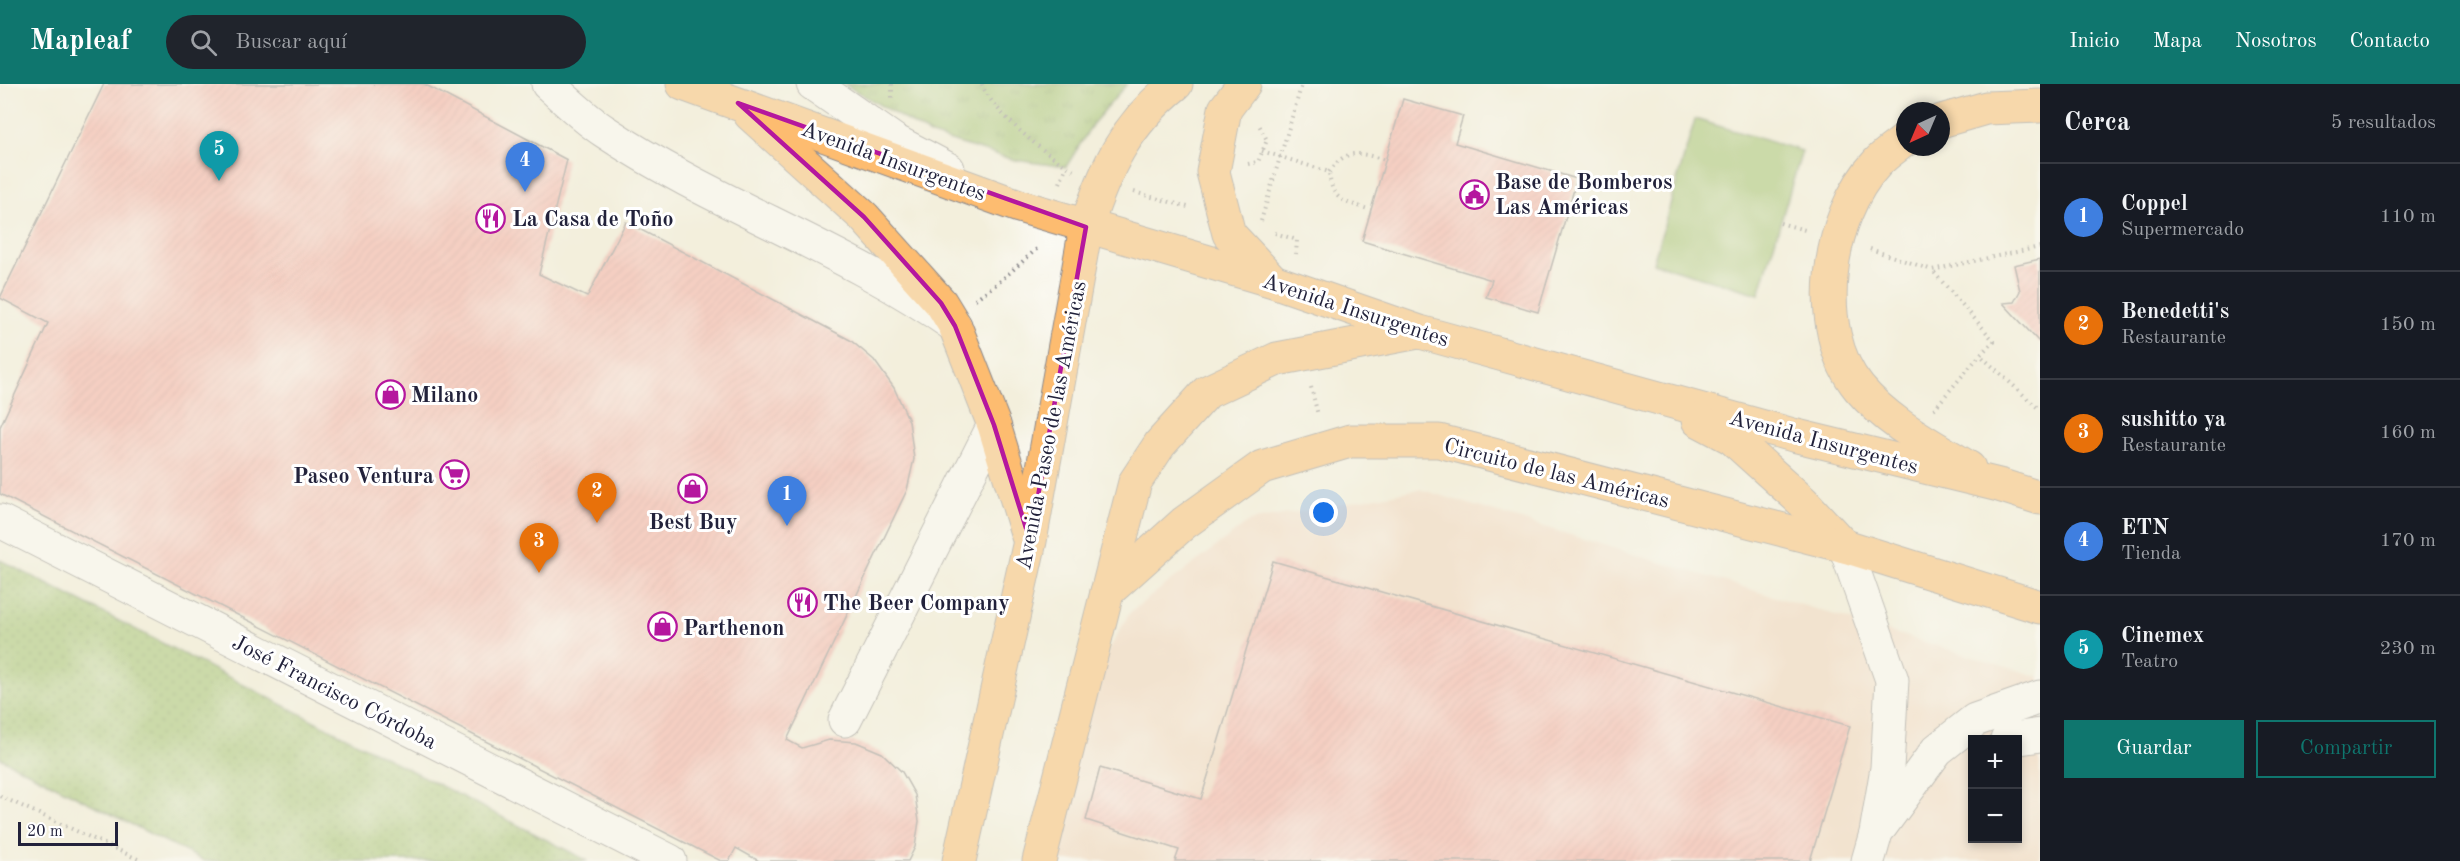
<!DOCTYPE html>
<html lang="es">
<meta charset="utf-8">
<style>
:root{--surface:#171b24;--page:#20242c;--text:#f1f3f6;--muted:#9ea1a6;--line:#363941;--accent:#0f766e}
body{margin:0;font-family:"Old Standard TT",serif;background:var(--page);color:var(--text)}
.controls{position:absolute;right:18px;bottom:18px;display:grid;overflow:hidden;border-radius:0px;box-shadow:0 3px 9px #0003}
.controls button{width:54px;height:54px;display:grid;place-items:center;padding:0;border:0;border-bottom:2px solid var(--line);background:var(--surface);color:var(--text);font:30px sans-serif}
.compass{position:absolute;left:1896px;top:18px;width:54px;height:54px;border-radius:50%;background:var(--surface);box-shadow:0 3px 9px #0003;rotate:224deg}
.scale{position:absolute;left:18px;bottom:15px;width:100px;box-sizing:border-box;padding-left:6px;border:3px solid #22223b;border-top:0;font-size:16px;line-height:21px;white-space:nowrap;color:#22223b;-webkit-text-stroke:4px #fff;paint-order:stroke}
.you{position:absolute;left:1324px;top:429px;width:21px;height:21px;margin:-15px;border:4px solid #fff;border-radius:50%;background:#1a73e8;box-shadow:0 0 0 9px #1a73e833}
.badge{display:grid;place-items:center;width:39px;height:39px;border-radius:50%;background:var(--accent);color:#fff;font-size:20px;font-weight:700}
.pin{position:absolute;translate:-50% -50px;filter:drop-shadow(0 2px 3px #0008)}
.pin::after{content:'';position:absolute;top:32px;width:21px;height:18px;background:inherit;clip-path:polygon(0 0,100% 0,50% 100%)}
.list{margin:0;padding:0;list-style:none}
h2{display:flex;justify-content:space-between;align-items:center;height:78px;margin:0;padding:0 24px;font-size:26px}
h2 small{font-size:20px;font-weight:400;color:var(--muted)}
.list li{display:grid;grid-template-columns:39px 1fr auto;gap:18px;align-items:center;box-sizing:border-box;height:108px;padding:0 24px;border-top:2px solid var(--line)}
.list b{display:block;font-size:22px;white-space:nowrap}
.list p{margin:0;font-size:20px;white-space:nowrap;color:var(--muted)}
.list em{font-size:20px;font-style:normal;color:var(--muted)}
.actions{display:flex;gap:12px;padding:18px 24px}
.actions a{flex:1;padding:14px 0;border:2px solid var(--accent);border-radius:0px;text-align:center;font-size:21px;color:var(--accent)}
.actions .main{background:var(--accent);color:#fff}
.icon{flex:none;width:33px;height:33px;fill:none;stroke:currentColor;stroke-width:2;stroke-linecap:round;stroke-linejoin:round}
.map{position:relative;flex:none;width:2040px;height:777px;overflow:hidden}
header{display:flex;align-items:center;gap:36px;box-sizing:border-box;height:84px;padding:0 30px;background:var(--accent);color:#fff}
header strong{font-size:28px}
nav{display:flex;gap:33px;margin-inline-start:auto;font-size:21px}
.search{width:420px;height:54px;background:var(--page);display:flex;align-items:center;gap:15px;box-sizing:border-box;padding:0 21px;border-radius:33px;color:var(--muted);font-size:22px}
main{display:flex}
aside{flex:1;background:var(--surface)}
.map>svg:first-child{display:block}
.built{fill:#f2d4be;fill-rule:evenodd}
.grass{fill:url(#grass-dots);stroke:#5e7153;stroke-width:1.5}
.park{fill:url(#park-tufts);stroke:#5e7153;stroke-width:1.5}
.pitch{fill:#9bc06b;stroke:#5e7153;stroke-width:1.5}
.building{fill:url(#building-hatch)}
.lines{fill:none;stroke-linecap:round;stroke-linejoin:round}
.minor-casing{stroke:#8a888c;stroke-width:35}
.major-casing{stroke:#8a888c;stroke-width:35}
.path{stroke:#8a888c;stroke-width:4;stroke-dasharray:1.5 4.5;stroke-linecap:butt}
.minor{stroke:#fff;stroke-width:33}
.major{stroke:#fdbc6f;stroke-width:33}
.marked{fill:none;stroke:#b5179e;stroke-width:4.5;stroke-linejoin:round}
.labels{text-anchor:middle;stroke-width:6;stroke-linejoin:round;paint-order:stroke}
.street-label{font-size:22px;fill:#22223b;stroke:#fff}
.poi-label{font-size:22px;font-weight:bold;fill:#22223b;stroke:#fff;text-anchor:start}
</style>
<header>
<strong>Mapleaf</strong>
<div class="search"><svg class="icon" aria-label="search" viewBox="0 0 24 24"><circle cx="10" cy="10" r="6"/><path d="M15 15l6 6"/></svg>Buscar aquí</div>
<nav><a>Inicio</a><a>Mapa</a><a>Nosotros</a><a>Contacto</a></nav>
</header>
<main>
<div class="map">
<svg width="2040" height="777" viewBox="0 0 2040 777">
<defs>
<pattern id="grass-dots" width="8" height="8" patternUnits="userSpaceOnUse" patternTransform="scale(1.5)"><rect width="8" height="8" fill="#9bc06b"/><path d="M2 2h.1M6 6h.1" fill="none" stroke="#7e9c59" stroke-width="1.8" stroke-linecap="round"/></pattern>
<pattern id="park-tufts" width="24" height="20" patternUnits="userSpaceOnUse" patternTransform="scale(1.5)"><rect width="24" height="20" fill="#9bc06b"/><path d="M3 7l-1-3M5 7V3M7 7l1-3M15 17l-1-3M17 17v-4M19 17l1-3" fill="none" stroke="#7e9c59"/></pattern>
<pattern id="building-hatch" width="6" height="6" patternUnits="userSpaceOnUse" patternTransform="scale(1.5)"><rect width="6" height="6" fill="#f8a9a3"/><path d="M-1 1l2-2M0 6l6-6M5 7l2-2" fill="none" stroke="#d4918d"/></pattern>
</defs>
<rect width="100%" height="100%" fill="#fff"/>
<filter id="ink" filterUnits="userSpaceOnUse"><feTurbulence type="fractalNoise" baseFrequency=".0167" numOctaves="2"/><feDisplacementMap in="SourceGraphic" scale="12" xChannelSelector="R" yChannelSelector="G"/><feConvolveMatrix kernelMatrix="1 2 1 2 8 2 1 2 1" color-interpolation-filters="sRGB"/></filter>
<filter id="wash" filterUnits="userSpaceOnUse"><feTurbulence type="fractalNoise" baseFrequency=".008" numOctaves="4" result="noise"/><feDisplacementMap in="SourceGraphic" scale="24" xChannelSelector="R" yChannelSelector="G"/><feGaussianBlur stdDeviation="1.35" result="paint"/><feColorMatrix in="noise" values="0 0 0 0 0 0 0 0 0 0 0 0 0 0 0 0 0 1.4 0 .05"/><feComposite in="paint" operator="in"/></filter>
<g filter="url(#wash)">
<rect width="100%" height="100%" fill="#f3efdc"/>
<path class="built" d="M1419 405 2040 593V777H1037L1054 665 1130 528 1250 437ZM1972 656H2018V754H1972Z"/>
<path class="grass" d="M0 476 588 777H204L0 674Z"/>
<path class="park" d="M844 0H1127L1092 41 1066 83 1014 76 931 51Z"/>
<path class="pitch" d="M1695 35 1802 67 1759 210 1653 179Z"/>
<g id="blocks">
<g class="building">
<path d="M104 0H424L567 76 539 190 587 213 626 138 850 256 874 276 894 304 909 337 914 375 907 406 787 656 802 664 829 656 856 658 882 669 902 688 915 711 919 737 915 763 908 777H759L736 764 729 777H721L0 410V343L48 239 0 214Z"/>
<path d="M1403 15 1463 32 1455 59 1577 95 1538 228 1486 213 1492 196 1362 157Z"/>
<path d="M2040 175V259L2003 219 2014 218 2020 207 2014 181Z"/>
<path d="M1273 477 1850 642 1810 777H1175L1179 766 1086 736 1100 684 1201 715Z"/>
</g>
</g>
</g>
<g filter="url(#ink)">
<use href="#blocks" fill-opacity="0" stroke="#8a888c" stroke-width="1.5"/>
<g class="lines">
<defs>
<g id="minor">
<path d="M548 0C566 16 584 34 604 47 715 121 845 164 955 242"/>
<path d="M813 0 895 57 948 85"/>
<path d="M0 437 670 777"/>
<path d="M1845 462 1892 596 1887 684 1876 749 1868 777"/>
<path d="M845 636 994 341"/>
<path d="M2007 656 2040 651"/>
<path d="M1881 742 1937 666 1975 636 2040 613"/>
</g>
<g id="major">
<path d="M683 0 1019 122 1273 197 1420 248 1793 351 1999 401 2040 414"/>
<path d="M1244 0 1225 25 1213 88 1229 150 1272 196"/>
<path d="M750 30 864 133 941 219 955 242 994 341 1028 452"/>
<path d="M1941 37 1986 24 2040 22"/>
<path d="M1905 56C1896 63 1885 70 1877 79 1827 132 1811 246 1859 304 1888 339 1930 360 1969 384"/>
<path d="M1698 336 1732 354 1803 418 1844 462"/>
<path d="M1107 508 1184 439 1262 383 1350 357H1439L1845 462 2040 523"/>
<path d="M959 777 1030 457 1086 143C1106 83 1125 41 1176 0"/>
<path d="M1039 777 1135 398 1160 360 1207 308 1277 275 1418 248"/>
</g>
</defs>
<use href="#minor" class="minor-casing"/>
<use href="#major" class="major-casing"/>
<g class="path">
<path d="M892 0V14"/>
<path d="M982 0C989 25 1050 75 1074 86"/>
<path d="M1262 67 1329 88C1332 119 1345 117 1371 126"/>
<path d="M1248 80 1258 78 1267 56 1258 39"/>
<path d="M1329 88C1347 63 1359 69 1386 76"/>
<path d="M1060 99 1066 83"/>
<path d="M1134 108 1188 123"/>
<path d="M1261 137 1302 0"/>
<path d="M1780 139 1805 146"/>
<path d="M1275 149 1297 156 1296 170"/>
<path d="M2040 163 1932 186 1994 257 1980 271 2040 326"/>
<path d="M1870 165 1932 186"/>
<path d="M975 215 998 199 1039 163"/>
<path d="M1311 303 1318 331"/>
<path d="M1934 325 1980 271"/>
<path d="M0 712 142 777"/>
</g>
<use href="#minor" class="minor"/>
<use href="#major" class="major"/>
</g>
</g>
<path d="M0 0H2040V777H0ZM738 19 1086 143 1030 457 994 341 955 242 941 219 864 133Z" fill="#f3efdc" fill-opacity=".55" fill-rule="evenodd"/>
<path class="marked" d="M738 19 1086 143 1030 457 994 341 955 242 941 219 864 133Z"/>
<defs>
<symbol id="civic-ring" viewBox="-11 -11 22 22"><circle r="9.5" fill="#fff" stroke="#b5179e" stroke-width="1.5"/><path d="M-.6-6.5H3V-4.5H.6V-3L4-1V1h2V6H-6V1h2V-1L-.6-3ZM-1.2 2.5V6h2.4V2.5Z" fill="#b5179e"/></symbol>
<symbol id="restaurant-ring" viewBox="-11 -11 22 22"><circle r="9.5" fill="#fff" stroke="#b5179e" stroke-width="1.5"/><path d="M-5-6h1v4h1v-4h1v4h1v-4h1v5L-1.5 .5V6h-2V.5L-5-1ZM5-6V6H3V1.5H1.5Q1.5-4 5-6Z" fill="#b5179e"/></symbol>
<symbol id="shop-ring" viewBox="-11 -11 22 22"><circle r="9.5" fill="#fff" stroke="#b5179e" stroke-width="1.5"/><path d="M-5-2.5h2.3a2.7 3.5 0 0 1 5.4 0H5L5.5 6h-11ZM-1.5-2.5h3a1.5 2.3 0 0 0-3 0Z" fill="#b5179e"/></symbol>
<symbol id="supermarket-ring" viewBox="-11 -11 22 22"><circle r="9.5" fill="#fff" stroke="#b5179e" stroke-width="1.5"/><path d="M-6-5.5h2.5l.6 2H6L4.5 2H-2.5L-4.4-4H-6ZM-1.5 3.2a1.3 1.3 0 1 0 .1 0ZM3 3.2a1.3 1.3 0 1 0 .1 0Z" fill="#b5179e"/></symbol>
</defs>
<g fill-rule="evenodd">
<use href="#civic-ring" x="1458" y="94" width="33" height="33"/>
<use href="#restaurant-ring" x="474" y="118" width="33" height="33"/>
<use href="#shop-ring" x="374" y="294" width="33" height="33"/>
<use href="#supermarket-ring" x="438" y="374" width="33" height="33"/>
<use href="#shop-ring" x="676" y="388" width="33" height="33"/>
<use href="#restaurant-ring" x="786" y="502" width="33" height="33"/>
<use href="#shop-ring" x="646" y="526" width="33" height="33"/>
</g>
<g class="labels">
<g class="street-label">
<text transform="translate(894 76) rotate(20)" y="8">Avenida Insurgentes</text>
<text transform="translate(1356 225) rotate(18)" y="8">Avenida Insurgentes</text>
<text transform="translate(1050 341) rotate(-79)" y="8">Avenida Paseo de las Américas</text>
<text transform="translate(1824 357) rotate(15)" y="8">Avenida Insurgentes</text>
<text transform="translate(1557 388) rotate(14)" y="8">Circuito de las Américas</text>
<text transform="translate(335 607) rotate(27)" y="8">José Francisco Córdoba</text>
</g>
<g class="poi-label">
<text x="1495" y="105">Base de Bomberos<tspan x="1495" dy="25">Las Américas</tspan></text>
<text x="512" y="142">La Casa de Toño</text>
<text x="411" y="318">Milano</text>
<text x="434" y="399" text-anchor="end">Paseo Ventura</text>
<text x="693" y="445" text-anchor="middle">Best Buy</text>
<text x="823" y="526">The Beer Company</text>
<text x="683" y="551">Parthenon</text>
</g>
</g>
</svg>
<div class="controls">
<button>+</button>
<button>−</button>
</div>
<svg class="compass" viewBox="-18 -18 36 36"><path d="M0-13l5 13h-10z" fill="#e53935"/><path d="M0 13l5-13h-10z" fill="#9ea1a6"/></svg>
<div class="scale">20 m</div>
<div class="you"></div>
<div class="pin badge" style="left:787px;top:442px;background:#3f7fe0">1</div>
<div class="pin badge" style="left:597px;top:439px;background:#e8710a">2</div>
<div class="pin badge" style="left:539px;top:489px;background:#e8710a">3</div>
<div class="pin badge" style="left:525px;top:108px;background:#3f7fe0">4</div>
<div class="pin badge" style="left:219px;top:97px;background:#0f9aa8">5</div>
</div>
<aside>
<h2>Cerca<small>5 resultados</small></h2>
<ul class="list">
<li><span class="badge" style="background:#3f7fe0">1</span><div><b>Coppel</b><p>Supermercado</p></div><em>110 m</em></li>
<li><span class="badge" style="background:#e8710a">2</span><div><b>Benedetti's</b><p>Restaurante</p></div><em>150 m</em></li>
<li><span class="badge" style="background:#e8710a">3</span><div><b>sushitto ya</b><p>Restaurante</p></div><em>160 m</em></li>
<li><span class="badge" style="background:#3f7fe0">4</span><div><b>ETN</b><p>Tienda</p></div><em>170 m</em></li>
<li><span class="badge" style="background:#0f9aa8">5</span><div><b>Cinemex</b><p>Teatro</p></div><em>230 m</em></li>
</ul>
<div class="actions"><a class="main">Guardar</a><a>Compartir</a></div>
</aside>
</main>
